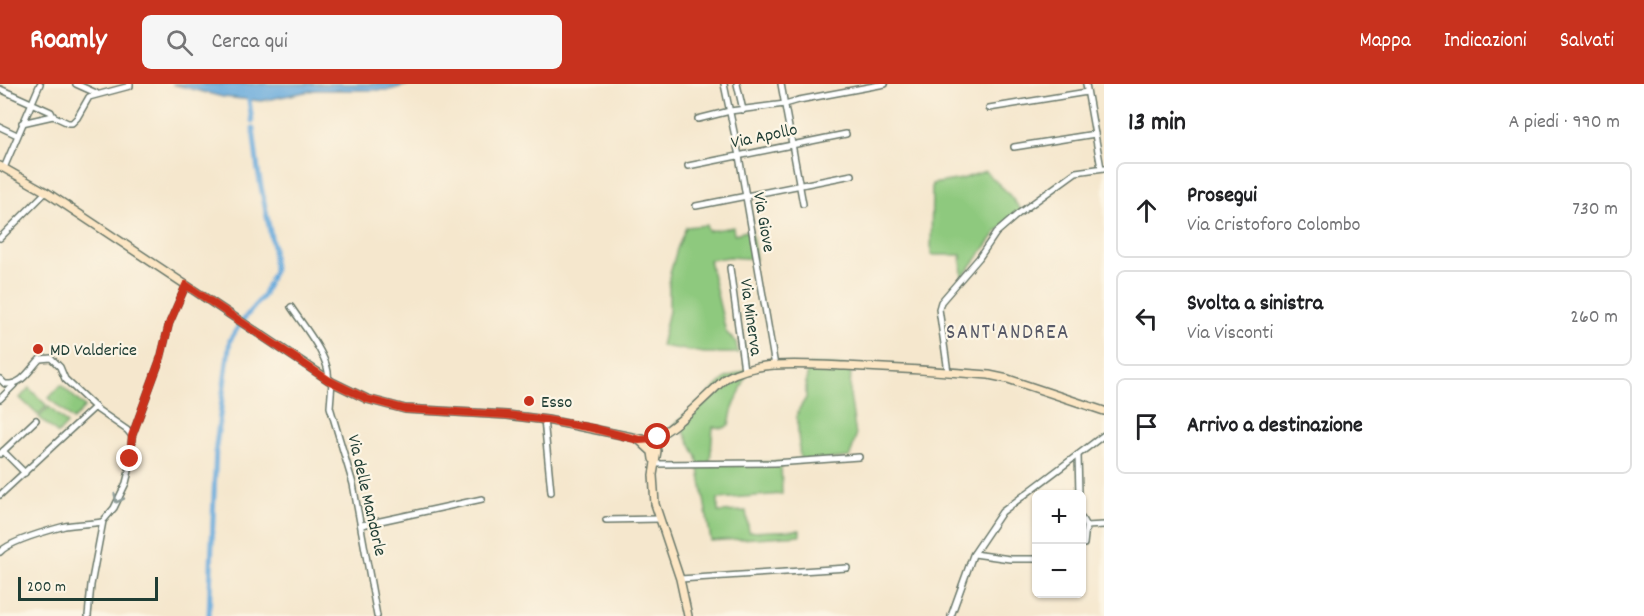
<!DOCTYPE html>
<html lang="it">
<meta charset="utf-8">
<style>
:root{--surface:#fff;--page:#f6f6f6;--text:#202124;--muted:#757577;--line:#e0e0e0;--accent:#c8321e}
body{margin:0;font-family:Dekko,sans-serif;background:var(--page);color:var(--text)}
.controls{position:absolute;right:18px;bottom:18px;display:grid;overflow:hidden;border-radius:9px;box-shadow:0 2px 4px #0004}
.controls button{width:54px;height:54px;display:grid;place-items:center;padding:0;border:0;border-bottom:2px solid var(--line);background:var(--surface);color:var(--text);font:30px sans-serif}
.scale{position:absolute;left:18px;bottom:15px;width:140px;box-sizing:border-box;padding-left:6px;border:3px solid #1f3d34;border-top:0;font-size:16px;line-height:21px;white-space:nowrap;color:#1f3d34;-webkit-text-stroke:4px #fcf5e5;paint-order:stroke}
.stop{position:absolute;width:18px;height:18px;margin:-14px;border:4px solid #c8321e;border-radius:50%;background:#fff}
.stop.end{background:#c8321e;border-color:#fff;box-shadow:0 2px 6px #0008}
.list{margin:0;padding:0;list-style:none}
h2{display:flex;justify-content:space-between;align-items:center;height:78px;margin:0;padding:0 24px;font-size:26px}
h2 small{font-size:20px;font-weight:400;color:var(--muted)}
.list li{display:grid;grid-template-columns:39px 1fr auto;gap:18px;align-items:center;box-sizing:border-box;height:96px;margin:0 12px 12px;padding:0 12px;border:2px solid var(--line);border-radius:9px}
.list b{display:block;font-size:22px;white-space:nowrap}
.list p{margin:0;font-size:20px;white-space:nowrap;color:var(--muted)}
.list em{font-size:20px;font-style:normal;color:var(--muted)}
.icon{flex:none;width:33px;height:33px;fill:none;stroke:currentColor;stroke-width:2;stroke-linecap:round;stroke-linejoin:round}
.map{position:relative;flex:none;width:1104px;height:532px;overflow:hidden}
header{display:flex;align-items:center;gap:36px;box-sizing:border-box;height:84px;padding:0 30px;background:var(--accent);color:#fff}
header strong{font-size:28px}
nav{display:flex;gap:33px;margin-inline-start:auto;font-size:21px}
.search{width:420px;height:54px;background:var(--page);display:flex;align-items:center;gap:15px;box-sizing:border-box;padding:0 21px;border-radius:9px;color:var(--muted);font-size:22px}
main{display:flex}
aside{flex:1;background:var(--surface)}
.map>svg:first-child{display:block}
.green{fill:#8ec97e;stroke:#568359;stroke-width:1.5}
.water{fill:#67aadc;stroke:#437488;stroke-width:1.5}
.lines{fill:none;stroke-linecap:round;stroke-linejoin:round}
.canal{stroke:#67aadc;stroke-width:5}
.minor-casing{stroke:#6a786a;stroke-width:8}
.secondary-casing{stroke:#6a786a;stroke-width:10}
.minor{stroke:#fff;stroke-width:5}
.secondary{stroke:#fce6c4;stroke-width:7}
.oneway{stroke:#8f9e9a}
.route{stroke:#c8321e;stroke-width:8}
.poi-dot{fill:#c8321e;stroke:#fcf5e5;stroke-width:2}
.labels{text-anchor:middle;stroke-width:4.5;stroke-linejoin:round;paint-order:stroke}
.street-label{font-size:18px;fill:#1f3d34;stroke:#fcf5e5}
.poi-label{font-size:18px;fill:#1f3d34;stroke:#fcf5e5;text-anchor:start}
.quarter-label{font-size:21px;letter-spacing:1.5px;fill:#585a68;stroke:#fcf5e5}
</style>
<header>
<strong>Roamly</strong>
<div class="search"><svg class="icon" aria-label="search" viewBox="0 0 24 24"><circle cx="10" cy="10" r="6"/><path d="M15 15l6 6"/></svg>Cerca qui</div>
<nav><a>Mappa</a><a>Indicazioni</a><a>Salvati</a></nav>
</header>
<main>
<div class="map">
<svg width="1104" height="532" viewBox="0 0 1104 532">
<rect width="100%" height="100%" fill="#fcf5e5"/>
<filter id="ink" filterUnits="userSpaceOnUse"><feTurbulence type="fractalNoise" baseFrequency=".0167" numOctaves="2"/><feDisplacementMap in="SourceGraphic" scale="12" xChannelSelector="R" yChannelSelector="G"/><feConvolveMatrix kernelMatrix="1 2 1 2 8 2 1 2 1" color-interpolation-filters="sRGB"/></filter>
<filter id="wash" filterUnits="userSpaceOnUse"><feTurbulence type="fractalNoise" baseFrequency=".008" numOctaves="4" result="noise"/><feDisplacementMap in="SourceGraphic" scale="24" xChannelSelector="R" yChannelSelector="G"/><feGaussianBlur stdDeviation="1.35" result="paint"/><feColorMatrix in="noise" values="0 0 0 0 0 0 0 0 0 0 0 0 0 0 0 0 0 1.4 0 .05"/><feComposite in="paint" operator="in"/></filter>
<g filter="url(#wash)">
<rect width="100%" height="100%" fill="#f5e7cd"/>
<g class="green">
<path d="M985 87 1007 108 1022 127 996 149 962 194 961 171H931L932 100 962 95Z"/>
<path d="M706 141 708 147 733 143 734 150 751 146 756 175 728 173 709 176 726 248 736 258 738 269H704L661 262 669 227V193L677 165 686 143Z"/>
<path d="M809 281 851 282 850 311 856 352 850 373 800 378 797 332 799 325 806 314V297Z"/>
<path d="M749 285 732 327 729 341 724 344 713 343 710 379 781 378 782 410 718 415V428L746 427 749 448 800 446V451L711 457 697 373 683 346 680 343 673 342 726 294Z"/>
<path d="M61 301 85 323 73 336 49 314Z"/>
<path d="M29 304 47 322 38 331 20 314Z"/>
<path d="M49 323 67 340 58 350 39 333Z"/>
</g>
<path class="water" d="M172 0H411L390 6H315L261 17 223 13Z"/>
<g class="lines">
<g class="canal">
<path d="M249 16 252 37"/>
<path d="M253 44 258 87 273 163 274 187 270 195"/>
<path d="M243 236 263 212 268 200"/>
<path d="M209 532 216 362 230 256 240 240"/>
</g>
</g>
</g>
<g filter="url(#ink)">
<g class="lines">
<defs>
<g id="minor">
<path d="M76 0 96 9"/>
<path d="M724 0 739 72 775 282"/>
<path d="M737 0 743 26"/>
<path d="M781 0 803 120"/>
<path d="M1086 0 1101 84"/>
<path d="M0 5 51 28 53 32"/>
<path d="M989 24 1087 8"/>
<path d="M698 35 730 27 785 20 799 16 885 0"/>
<path d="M22 39 53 32 68 39H72L77 34 89 13 130 2V0"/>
<path d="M0 43 17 51"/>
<path d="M1014 63 1095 50"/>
<path d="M688 82 846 50"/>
<path d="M4 84 40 0"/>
<path d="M696 122 852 91"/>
<path d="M0 154 46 108"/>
<path d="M730 184 744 286"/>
<path d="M291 223C302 240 332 276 328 296"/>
<path d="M948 288 939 225 941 218 979 174 996 149 1018 130 1076 88 1104 84"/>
<path d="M0 295 5 300C23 301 29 286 40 275L51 274 60 283 65 295 98 326 127 346 132 352"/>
<path d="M332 298 330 323 353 400 377 532"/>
<path d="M0 315 14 301"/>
<path d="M544 335 551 408"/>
<path d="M3 367 25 389"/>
<path d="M0 370 36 336"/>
<path d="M1078 371 1079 410"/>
<path d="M654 380 775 379 859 373"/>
<path d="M0 411 95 323"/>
<path d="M1082 435 1086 442 1084 460H1082"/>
<path d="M606 436 659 435"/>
<path d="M362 441 482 415"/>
<path d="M1086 442 1104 441"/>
<path d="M0 468C10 457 50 446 65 442 77 440 90 440 102 438"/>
<path d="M974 470 1010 475H1036"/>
<path d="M680 495 847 484"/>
<path d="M88 532 91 501 103 437 114 424 126 399 129 387 132 352 161 273 169 240 186 201"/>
<path d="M951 532 973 471 1002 428 1104 351"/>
</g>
<g id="secondary">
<path d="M0 82 46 108 332 298 367 315 405 325 507 331 547 336 647 356C668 353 708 310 726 294 760 275 807 281 845 282 893 284 941 287 989 291L1008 295 1104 327"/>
<path d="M654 355 657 367 653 391 655 420 680 495 688 532"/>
<path d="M639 356 652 368 653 375"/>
</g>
</defs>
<use href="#minor" class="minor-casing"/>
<use href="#secondary" class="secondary-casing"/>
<use href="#minor" class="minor"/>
<use href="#secondary" class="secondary"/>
</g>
<defs><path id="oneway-chevron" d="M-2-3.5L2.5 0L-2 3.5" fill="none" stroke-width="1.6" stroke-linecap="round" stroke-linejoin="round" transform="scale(1.5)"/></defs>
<use class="oneway" href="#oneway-chevron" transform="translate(118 415) rotate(116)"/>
</g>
<g class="lines" filter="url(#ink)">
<path class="route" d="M130 375 132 352 161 273 169 240 186 201 328 296 367 315 405 325 507 331 547 336 592 344 639 356 654 355 658 353"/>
</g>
<g class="poi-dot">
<circle cx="38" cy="265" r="6"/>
<circle cx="529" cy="317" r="6"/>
</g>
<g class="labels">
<g class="street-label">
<text transform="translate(764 51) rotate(-12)" y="6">Via Apollo</text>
<text transform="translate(765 138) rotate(80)" y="6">Via Giove</text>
<text transform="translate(752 233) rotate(82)" y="6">Via Minerva</text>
<text transform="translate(368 411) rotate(77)" y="6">Via delle Mandorle</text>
</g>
<g class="poi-label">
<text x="50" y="271">MD Valderice</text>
<text x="541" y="323">Esso</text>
</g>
<g class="quarter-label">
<text x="1008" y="254">SANT'ANDREA</text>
</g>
</g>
</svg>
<div class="controls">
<button>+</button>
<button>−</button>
</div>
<div class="scale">200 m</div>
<div class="stop" style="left:658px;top:353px"></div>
<div class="stop end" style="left:130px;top:375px"></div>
</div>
<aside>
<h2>13 min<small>A piedi · 990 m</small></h2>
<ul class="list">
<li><svg class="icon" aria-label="ahead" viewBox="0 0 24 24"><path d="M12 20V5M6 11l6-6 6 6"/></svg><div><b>Prosegui</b><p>Via Cristoforo Colombo</p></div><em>730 m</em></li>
<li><svg class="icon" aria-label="left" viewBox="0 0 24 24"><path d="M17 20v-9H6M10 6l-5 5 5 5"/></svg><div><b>Svolta a sinistra</b><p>Via Visconti</p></div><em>260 m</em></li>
<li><svg class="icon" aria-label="arrive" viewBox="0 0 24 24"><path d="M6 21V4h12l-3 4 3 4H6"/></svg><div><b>Arrivo a destinazione</b></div></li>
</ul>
</aside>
</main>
